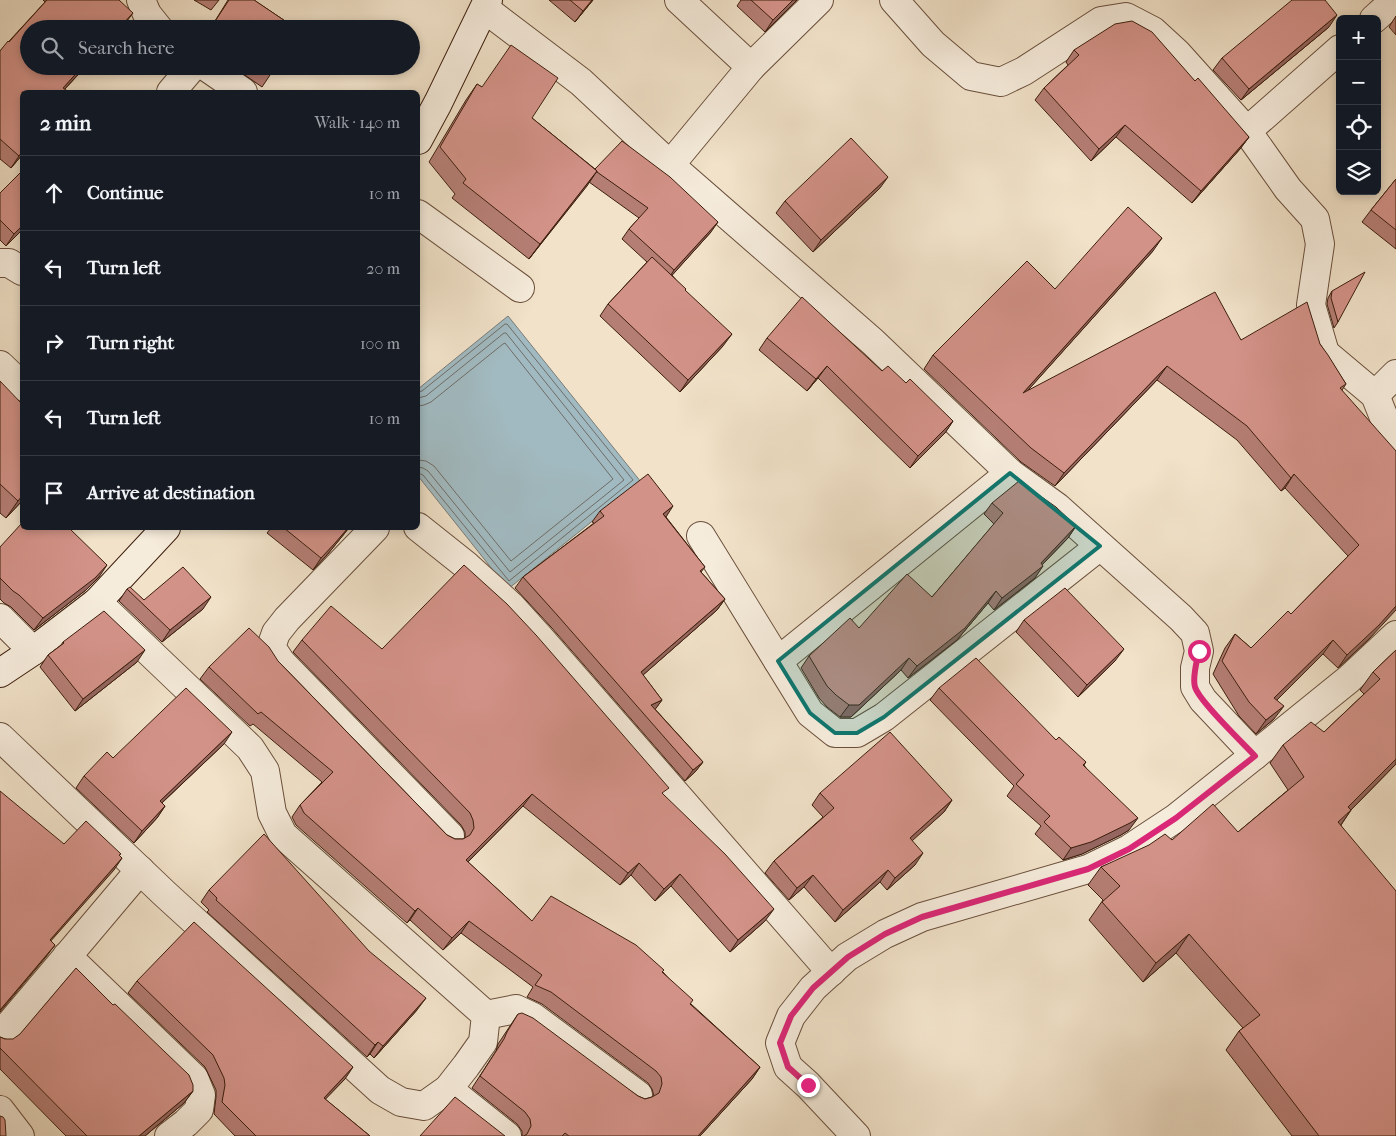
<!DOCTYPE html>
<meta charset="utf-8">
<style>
:root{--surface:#171b24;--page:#20242c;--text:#f1f3f6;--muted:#9ea1a6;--line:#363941}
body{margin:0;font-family:"IM FELL French Canon",serif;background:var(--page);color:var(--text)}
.controls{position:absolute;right:15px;top:15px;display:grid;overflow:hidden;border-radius:8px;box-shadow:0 2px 8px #0003}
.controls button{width:45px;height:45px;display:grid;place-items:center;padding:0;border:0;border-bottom:1px solid var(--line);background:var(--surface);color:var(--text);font:25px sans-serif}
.stop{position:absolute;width:15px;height:15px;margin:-11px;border:4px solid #db2777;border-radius:50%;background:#fff}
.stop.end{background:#db2777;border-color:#fff;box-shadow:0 1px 5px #0008}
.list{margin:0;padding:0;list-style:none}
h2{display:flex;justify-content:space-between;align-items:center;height:65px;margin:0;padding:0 20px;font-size:21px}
h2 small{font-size:16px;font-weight:400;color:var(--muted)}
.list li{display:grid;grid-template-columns:32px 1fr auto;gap:15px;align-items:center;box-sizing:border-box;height:75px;padding:0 20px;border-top:1px solid var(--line)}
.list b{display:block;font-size:19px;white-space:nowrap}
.list em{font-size:16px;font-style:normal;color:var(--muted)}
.icon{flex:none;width:28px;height:28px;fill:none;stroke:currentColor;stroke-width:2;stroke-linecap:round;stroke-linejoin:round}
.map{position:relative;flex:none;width:1396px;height:1136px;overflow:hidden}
.search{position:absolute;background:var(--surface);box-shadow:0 2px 8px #0003;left:20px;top:20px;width:400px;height:55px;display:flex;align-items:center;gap:12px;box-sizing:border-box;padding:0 18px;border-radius:28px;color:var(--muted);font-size:19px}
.panel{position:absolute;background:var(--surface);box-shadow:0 2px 8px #0003;left:20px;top:90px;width:400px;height:440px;border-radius:8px}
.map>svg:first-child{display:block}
.water{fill:#a1bac1;stroke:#797c79}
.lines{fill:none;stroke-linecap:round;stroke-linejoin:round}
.shore{stroke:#6f6c67;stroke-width:1}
.street-casing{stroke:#6a4f3c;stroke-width:30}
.secondary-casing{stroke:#3d1e0d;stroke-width:30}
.street{stroke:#f6ecdc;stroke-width:28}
.secondary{stroke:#f6ecdc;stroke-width:28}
.wall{fill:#b57e75;stroke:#3d1e0d}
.shaded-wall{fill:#94665f;stroke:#3d1e0d}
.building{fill:#d39288;stroke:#3d1e0d}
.route{stroke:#db2777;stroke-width:6}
.marked{fill:#0f766e;fill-opacity:0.2;stroke:#0f766e;stroke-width:4;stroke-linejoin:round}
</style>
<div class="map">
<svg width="1396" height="1136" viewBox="0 0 1396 1136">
<rect width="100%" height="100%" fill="#f1e2c9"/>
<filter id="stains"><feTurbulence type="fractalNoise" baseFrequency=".004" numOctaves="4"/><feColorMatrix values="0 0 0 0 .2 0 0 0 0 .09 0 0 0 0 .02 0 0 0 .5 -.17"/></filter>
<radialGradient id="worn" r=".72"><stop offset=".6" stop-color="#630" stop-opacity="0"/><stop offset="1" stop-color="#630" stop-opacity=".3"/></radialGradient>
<path class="water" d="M508 316 641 482 508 589 418 476V389Z"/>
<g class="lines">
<g class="shore">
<path d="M418 392 422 391 505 324H507L633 480 509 581 423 475 418 473"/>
<path d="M418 398 426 396 504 333H506L624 480 510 572 428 471 423 468 418 467"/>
<path d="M418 406 424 405 431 402 503 344 505 343 613 479 511 561 434 466 426 461 418 460"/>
</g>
<defs>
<g id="street">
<path d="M141 0 147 14 159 29"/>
<path d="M679 0 751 67"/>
<path d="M894 0 933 44 971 76 1001 82 1024 71 1101 21 1126 17 1153 31 1177 53 1247 131 1288 189 1315 219 1320 244 1311 305 1325 353 1375 395 1389 430 1396 442"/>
<path d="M485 9 581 82 670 165 873 342 1010 473 1057 507 1181 618 1195 633 1199 651 1195 668V687L1203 700 1255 755"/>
<path d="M1374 19 1395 0"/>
<path d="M205 66 243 92"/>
<path d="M171 92 193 66"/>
<path d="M1247 131 1340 49"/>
<path d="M670 165 751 67 819 0"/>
<path d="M418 214 520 288"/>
<path d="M0 263H9L22 271"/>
<path d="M0 365 22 386"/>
<path d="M1375 395 1396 374"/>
<path d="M418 527 467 566 510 605 539 637 831 972"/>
<path d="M375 528 287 619 276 633 271 647 281 662 450 836"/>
<path d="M701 536 810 713 835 733H857L884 717 1100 546"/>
<path d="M0 618 33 651"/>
<path d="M778 661 1010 473"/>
<path d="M0 737 166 895 380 1090 401 1102 424 1106 448 1089 466 1066 483 1042 486 1015 283 835 272 813 265 771 250 748 97 602"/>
<path d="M67 956 194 1078 201 1095 199 1110 186 1123 169 1136"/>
<path d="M486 1015 516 1009 533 1017 638 1095"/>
<path d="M0 1036 140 870"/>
<path d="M448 1089 507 1136"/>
<path d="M0 1110 20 1136"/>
<path d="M856 1136 808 1085 788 1067 780 1043 791 1016 813 988 847 957 885 934 922 917 1088 869 1129 849 1176 818 1255 755 1349 679 1396 635"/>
</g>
<g id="secondary">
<path d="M418 140 438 103 488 0"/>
<path d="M0 673 33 651 97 602 166 528"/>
</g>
</defs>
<use href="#street" class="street-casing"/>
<use href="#secondary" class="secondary-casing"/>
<use href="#street" class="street"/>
<use href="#secondary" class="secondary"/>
</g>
<g class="wall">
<path d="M43 0H119L124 25 65 89 22 155 11 168 0 159V51L45 2Z"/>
<path d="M194 0H219L211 10Z"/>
<path d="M228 0H254L297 29H210Z"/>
<path d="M549 0H593L575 22Z"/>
<path d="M741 0H797L765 32 737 6Z"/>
<path d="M1396 16V35L1389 27Z"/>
<path d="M1329 27 1241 100 1213 70 1222 58Z"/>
<path d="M1074 50 1195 81 1249 137 1240 149 1192 203 1116 137 1091 161 1035 100 1044 88 1068 65 1066 62Z"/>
<path d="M232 66H276L262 87Z"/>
<path d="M477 84 532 118 595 169 711 232 672 275 685 291 723 346 680 392 600 316 608 304 647 262 622 239 629 229 639 218 589 182 529 259 452 198 455 194 429 162 466 100Z"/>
<path d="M1396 179V249L1362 222 1371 210Z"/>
<path d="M880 188 813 252 776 213 785 201Z"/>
<path d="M0 193 22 230 6 246 0 240Z"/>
<path d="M1153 251 1028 390 1241 340 1320 344 1346 384 1342 390 1370 638 1338 668 1323 654 1277 700 1274 719 1256 734 1239 716 1213 674 1225 648 1235 634 1251 648 1291 614 1348 556 1285 488 1281 491 1237 440 1157 380 1055 486 1021 462 924 369 933 355 1055 289Z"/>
<path d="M1332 291 1338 322 1334 328 1327 304 1328 298Z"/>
<path d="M767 338 882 371 906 383 953 421 945 433 910 468 818 378 807 391 759 350Z"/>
<path d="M0 381 22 501 6 518 0 513Z"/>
<path d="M992 503 1076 526 1068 538 1042 565 1035 578 994 610 988 603 957 640 908 678 901 670 851 717H840L827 707 819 698 801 668 809 656 859 628 932 597 994 524 984 514Z"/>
<path d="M600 511 666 517 705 567 701 572 725 599 717 610 643 675 662 700 655 709 703 762 695 772 685 781 551 627 515 588 523 577 594 523 592 522Z"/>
<path d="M271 528H349L327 555 313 570 267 533Z"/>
<path d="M0 547 99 577 86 590 34 630 11 607 4 603 0 599Z"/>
<path d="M127 589 144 600 203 609 162 642 119 601Z"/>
<path d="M1024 620 1115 661 1078 697 1016 632Z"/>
<path d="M302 640 382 649 664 795 765 921 730 952 671 886 655 901 631 875 620 885 523 806 468 862 532 921 663 972 691 1004 760 1067 752 1079 700 1136H522V1131L517 1124 472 1088 496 1051 498 1044 518 1014 638 1096 645 1099 652 1097 654 1096 652 1089 648 1083 542 1004 527 997 533 987 461 933 443 950 410 920 407 923 383 902 296 825 292 817 300 805 322 782 253 724 250 726 200 679 209 667 278 661 447 835 455 839H463L465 838V832L461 825 293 652Z"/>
<path d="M63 642 137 662 75 711 40 667 48 655 61 645Z"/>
<path d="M1396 650V764L1351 810 1341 825 1396 1136H1292L1226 1050 1239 1031 1243 1028 1176 953 1143 982 1089 920 1103 900 1088 885 1101 867 1172 840 1238 832 1288 790 1270 763 1283 745 1324 732 1364 694 1360 690 1373 672Z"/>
<path d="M939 688 1056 740 1086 762 1084 765 1129 830 1121 835 1082 854 1063 860 1035 834 1041 826 1007 796 1014 786 930 700Z"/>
<path d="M224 744 162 803 165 806 157 818 134 843 76 788 84 776 113 758Z"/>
<path d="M820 793 952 800 944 812 912 840 915 865 887 890 880 882 835 922 804 887 789 900 765 873 774 861 823 817 812 805Z"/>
<path d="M209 890 417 1010 374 1058 370 1054 367 1057 207 912 209 910 201 902Z"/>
<path d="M137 981 345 1079 325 1099 370 1136H235L214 1114 216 1097V1090L205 1067 128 993Z"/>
<path d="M0 1037 5 1039 193 1091 184 1103 145 1136H66L0 1069Z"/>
</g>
<g class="shaded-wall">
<path d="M592 0H593L575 22 583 11Z"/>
<path d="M793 0H797L765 32 773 20Z"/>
<path d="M133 13 124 25 120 29H118Z"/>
<path d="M1337 15 1329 27 1241 100 1249 89Z"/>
<path d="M83 66H86L62 92 63 88Z"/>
<path d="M1125 125 1116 137 1091 161 1099 149Z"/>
<path d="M1249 137 1240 149 1192 203 1201 191Z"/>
<path d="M22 152V155L11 168 19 156Z"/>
<path d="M597 171 587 186 529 259 540 244Z"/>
<path d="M888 177 880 188 813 252 821 240Z"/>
<path d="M718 222 711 232 667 281 674 270Z"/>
<path d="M22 226V230L6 246 14 234Z"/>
<path d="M1162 238 1153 251 1013 407 1023 393Z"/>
<path d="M732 334 723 346 680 392 688 380Z"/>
<path d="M827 366 818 378 807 391 816 379Z"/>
<path d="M1167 366 1157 380 1055 486 1064 473Z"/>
<path d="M953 421 945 433 910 468 918 456Z"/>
<path d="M1294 474 1285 488 1281 491 1291 478Z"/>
<path d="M22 496V501L6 518 18 501Z"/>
<path d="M673 506 666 517 663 514Z"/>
<path d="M1076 526 1068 538 1037 570 1043 566 1035 578 994 610 1002 598 1041 563Z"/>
<path d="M348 528 344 534 327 555 313 570 321 558Z"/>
<path d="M107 565 99 577 86 590 34 630 43 618Z"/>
<path d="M996 591 988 603 957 640 908 678 917 666Z"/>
<path d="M211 597 203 609 162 642 170 630Z"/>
<path d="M725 599 717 610 634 683 641 672Z"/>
<path d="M1396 606V610L1370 638 1338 668 1347 655Z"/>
<path d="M1333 640 1323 654 1265 712 1274 698Z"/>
<path d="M1124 649 1115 661 1078 697 1087 685Z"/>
<path d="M145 650 137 662 75 711 83 699Z"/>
<path d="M909 658 901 670 851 717H840L849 705Z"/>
<path d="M662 700 654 711 651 705Z"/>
<path d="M1284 706 1274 719 1256 734 1266 720Z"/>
<path d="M232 732 224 744 151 813 160 801Z"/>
<path d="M1396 759V764L1347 814 1351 810 1338 829 1325 840 1348 807Z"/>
<path d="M703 762 695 772 685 781 693 770Z"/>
<path d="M532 794 523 806 458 872 466 860Z"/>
<path d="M952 800 944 812 902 850 910 838Z"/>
<path d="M165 806 157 818 134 843 142 831Z"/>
<path d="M1138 818 1129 830 1121 835 1082 854 1063 860 1071 848Z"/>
<path d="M923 853 915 865 887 890 895 878Z"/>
<path d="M122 858 114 870 41 952 50 940Z"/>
<path d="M639 863 631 875 620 885 628 873Z"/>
<path d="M888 870 880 882 835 922 843 910Z"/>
<path d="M680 874 671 886 655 901 664 889Z"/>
<path d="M813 875 804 887 789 900 797 888Z"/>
<path d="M418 908 410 920 407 923 415 911Z"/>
<path d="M774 909 765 921 730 952 738 940Z"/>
<path d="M469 921 461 933 443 950 452 938Z"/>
<path d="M1189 934 1176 953 1143 982 1156 963Z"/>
<path d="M55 945 46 957 0 1012V1010Z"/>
<path d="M426 998 417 1010 374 1058 383 1046Z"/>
<path d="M378 1042 370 1054 367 1057 375 1045Z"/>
<path d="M353 1067 345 1079 315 1110 324 1098Z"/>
<path d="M760 1067 752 1079 700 1136H698Z"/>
<path d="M193 1091 184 1103 145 1136H139Z"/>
</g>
<g class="building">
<path d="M47 0H119L133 13 118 29H29V66H83L63 88 69 92H22V152L19 156 0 139V51L8 41 9 42Z"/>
<path d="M229 0H254L297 29H210Z"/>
<path d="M570 0H592L583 11Z"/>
<path d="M751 0H793L773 20Z"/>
<path d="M1292 0H1325L1337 15 1249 89 1222 58Z"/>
<path d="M1132 21 1152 32 1195 81 1198 78 1249 137 1201 191 1125 125 1099 149 1044 88 1079 55 1074 50 1115 24Z"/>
<path d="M511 45 558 78 532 118 597 171 540 244 463 183 466 179 440 147 477 84 482 87Z"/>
<path d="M258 66H276L270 75Z"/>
<path d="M851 138 888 177 821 240 785 201Z"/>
<path d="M622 141 670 177 718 222 674 270 629 229 648 208 597 172V171L595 169Z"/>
<path d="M22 171V226L14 234 0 220V193Z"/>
<path d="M1396 179V230L1371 210Z"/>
<path d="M1128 207 1162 238 1023 393 1215 292 1241 340 1307 302 1320 344 1328 355 1346 384 1340 388 1396 451V606L1379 625 1347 655 1333 640 1274 698 1284 706 1266 720 1249 702 1222 661 1235 634 1251 648 1288 611 1291 614 1359 545 1294 474 1291 478 1247 426 1167 366 1064 473 1031 448 933 355 1027 261 1055 289Z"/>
<path d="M652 257 686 289 685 290 732 334 688 380 608 304Z"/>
<path d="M1365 272 1338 322 1331 298 1332 291Z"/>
<path d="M802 297 882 371 888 366 906 383 910 379 953 421 918 456 827 366 816 379 767 338Z"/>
<path d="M0 381 22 404V496L18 501 0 484Z"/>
<path d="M648 474 673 506 663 514 705 567 700 571 725 599 641 672 662 700 651 705 703 762 693 770 558 616 523 577 604 516 600 511Z"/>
<path d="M1019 481 1056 507 1076 526 1041 563 1043 566 1002 598 996 591 965 628 917 666 909 658 859 705H849L836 695 827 686 809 656 850 618 859 628 907 574 932 597 1003 513 992 503Z"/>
<path d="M22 523V528H69L107 565 95 578 43 618 19 595 13 591 0 578V547Z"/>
<path d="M284 528H348L335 543 321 558Z"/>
<path d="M464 565 507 604 536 635 669 788 662 793 725 854 774 909 738 940 680 874 664 889 639 863 628 873 532 794 466 860 532 921 551 896 636 945 664 970 662 972 693 1000 690 1004 760 1067 698 1136H569L565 1133 562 1136H524L527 1134 531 1126 530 1119 525 1112 480 1076 504 1039 507 1032 518 1014 522 1013 533 1018 638 1096 645 1099 652 1097 659 1093 662 1084 661 1077 656 1071 551 992 535 985 542 975 469 921 452 938 418 908 415 911 391 890 304 813 300 805 333 772 261 712 258 714 209 667 249 628 269 647 278 661 447 835 455 839H463L470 835 474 828 473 820 470 813 302 640 331 606 382 649Z"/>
<path d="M183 567 211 597 170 630 127 589 130 587 144 600Z"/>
<path d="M1065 588 1124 649 1087 685 1024 620Z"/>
<path d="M104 611 145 650 83 699 48 655 64 643 63 642Z"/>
<path d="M1396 650V759L1348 807 1351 810 1338 822 1396 891V1136H1319L1239 1031 1260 1015 1189 934 1156 963 1102 902 1120 886 1101 867 1149 845 1165 834 1172 840 1213 804 1238 832 1304 777 1283 745 1311 722 1324 732 1380 679 1373 672Z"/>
<path d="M976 658 1056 740 1059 737 1086 762 1083 765 1138 818 1130 823 1091 842 1071 848 1044 822 1050 816 1016 784 1024 775 939 688Z"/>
<path d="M186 688 232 732 160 801 165 806 142 831 84 776 107 752 113 758Z"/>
<path d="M890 732 952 800 910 838 923 853 895 878 888 870 843 910 813 875 797 888 774 861 834 808 820 793Z"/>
<path d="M0 791 64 844 86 821 121 854 119 855 122 858 50 940 55 945 0 1010Z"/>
<path d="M264 834 369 951 426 998 383 1046 378 1042 375 1045 216 900 217 898 209 890Z"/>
<path d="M194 922 353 1067 324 1098 370 1136H256L222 1102 225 1085 224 1078 213 1055 137 981Z"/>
<path d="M76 968 113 1005 115 1004 189 1075 193 1085V1091L139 1136H87L0 1048V1037L5 1039H13L20 1034Z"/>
<path d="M455 1097 505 1136H420Z"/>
<path d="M0 1116 3 1117 5 1120 6 1136H0Z"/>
</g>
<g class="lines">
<path class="route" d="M808 1085 788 1067 780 1043 791 1016 813 988 848 957 885 934 922 917 1088 869 1129 849 1176 818 1255 756C1243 743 1199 701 1195 687 1192 677 1197 661 1199 651"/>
</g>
<path class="marked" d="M1010 473 1100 546 884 717 857 733H835L810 713 778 661Z"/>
<rect width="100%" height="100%" filter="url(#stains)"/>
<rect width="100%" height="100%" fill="url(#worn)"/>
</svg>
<div class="controls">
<button>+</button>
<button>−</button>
<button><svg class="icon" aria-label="locate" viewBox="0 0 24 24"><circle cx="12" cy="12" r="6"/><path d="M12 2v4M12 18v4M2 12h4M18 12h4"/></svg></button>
<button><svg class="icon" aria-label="layers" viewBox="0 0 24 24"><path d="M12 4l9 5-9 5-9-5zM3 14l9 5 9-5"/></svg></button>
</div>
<div class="stop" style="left:1199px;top:651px"></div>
<div class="stop end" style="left:808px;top:1085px"></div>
<div class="search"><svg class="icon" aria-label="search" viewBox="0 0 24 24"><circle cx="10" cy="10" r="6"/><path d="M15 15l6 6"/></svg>Search here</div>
<section class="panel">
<h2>2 min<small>Walk · 140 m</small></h2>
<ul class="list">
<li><svg class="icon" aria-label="ahead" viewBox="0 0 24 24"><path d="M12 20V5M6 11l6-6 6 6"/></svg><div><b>Continue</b></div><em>10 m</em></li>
<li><svg class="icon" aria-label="left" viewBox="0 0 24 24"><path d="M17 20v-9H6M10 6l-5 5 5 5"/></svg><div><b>Turn left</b></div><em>20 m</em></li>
<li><svg class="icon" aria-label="right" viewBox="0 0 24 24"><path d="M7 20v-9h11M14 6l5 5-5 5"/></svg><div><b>Turn right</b></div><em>100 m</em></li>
<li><svg class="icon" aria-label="left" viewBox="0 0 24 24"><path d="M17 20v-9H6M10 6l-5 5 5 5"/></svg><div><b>Turn left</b></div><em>10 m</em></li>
<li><svg class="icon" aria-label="arrive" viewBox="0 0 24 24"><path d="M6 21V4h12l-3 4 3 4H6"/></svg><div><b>Arrive at destination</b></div></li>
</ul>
</section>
</div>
